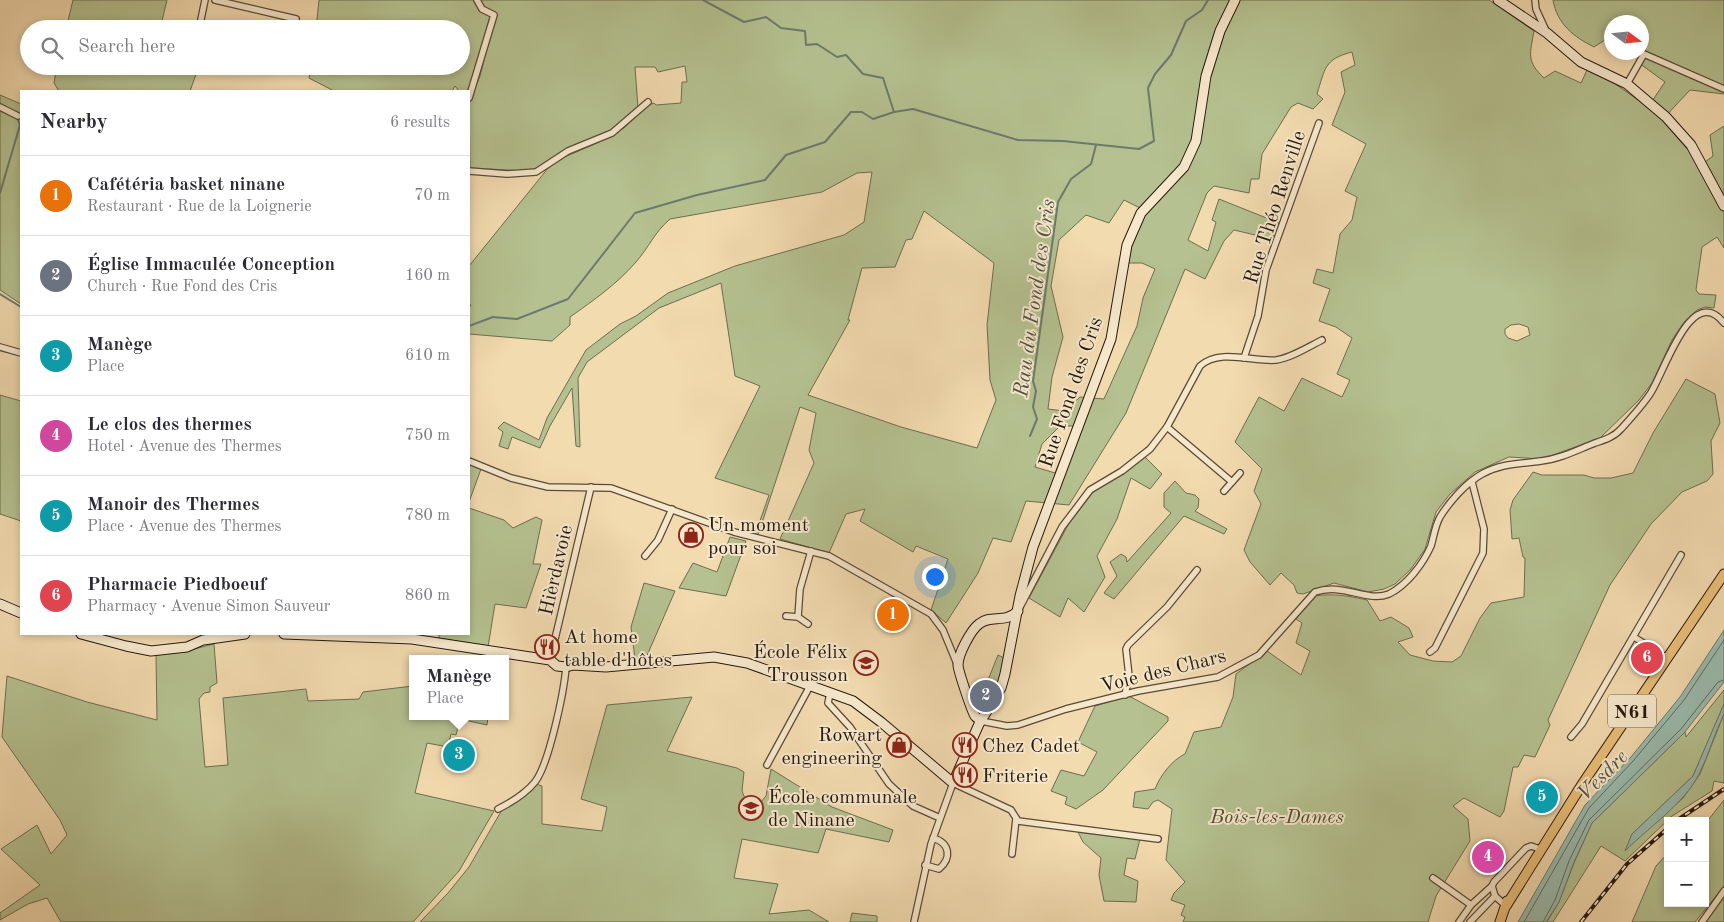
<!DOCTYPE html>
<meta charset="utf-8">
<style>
:root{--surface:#fff;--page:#f7f7f7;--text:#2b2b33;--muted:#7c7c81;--line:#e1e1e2;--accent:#b45309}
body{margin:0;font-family:"Old Standard TT",serif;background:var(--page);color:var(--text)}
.controls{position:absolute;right:15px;bottom:15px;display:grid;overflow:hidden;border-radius:0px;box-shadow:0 2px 8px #0003}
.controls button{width:45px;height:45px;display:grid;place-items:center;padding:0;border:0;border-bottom:1px solid var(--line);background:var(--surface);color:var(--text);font:25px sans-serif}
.compass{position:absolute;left:1604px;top:15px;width:45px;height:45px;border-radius:50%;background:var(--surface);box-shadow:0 2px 8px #0003;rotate:105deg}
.you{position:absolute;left:934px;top:576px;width:18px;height:18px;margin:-12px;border:4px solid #fff;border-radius:50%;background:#1a73e8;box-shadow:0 0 0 8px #1a73e833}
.badge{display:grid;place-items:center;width:32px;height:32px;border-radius:50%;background:var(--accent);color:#fff;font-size:16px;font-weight:700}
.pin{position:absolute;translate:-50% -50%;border:2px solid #fff;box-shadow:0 1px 5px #0006}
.popup{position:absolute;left:409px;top:655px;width:100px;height:65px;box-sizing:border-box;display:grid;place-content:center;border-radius:0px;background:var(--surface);filter:drop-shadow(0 1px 4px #0005);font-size:16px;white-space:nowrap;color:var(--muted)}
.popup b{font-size:19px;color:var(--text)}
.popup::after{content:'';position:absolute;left:50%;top:100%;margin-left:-10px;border:10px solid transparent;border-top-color:var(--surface)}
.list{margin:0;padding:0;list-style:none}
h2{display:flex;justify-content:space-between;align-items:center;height:65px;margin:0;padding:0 20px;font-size:21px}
h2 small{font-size:16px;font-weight:400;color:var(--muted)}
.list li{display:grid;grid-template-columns:32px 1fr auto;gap:15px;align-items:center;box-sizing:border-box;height:80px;padding:0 20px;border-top:1px solid var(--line)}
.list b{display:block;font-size:19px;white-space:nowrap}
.list p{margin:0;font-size:16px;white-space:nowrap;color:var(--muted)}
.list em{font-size:16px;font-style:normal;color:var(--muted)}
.icon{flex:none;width:28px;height:28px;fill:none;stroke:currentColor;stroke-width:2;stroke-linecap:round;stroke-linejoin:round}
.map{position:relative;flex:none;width:1724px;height:922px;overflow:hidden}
.search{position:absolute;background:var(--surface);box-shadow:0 2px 8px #0003;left:20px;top:20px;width:450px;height:55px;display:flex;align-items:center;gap:12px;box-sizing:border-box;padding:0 18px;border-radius:28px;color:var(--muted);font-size:19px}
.panel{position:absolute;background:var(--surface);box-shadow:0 2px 8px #0003;left:20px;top:90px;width:450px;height:545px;border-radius:0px}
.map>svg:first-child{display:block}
.green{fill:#b5c190;stroke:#6e6d50;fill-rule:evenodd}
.water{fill:#9bbbaf;stroke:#6c7a6f}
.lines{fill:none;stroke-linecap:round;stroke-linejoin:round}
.shore{stroke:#606a5f;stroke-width:1}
.stream{stroke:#6c7a6f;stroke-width:2}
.street-casing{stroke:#594a37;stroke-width:8}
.secondary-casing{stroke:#26190f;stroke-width:11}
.primary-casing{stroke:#26190f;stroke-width:11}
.street{stroke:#f7e8cc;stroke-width:5.5}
.secondary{stroke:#f7e8cc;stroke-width:9}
.primary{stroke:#eabe78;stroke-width:9}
.rail-casing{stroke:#26190f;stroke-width:4}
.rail{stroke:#f7e8cc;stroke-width:2;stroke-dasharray:5.5;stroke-linecap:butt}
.labels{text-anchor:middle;stroke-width:4;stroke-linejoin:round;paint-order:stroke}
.shield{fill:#f7e8cc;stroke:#655748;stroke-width:1}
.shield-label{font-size:19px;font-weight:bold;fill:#26190f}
.street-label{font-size:20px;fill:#26190f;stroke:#f7e8cc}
.poi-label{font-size:20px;fill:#26190f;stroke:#f7e8cc;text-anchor:start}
.park-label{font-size:20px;font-style:italic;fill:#514b36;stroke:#f7e8cc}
.water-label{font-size:21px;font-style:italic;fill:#4f5247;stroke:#f7e8cc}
</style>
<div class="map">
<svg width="1724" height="922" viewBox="0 0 1724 922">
<rect width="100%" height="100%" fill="#f3dbb0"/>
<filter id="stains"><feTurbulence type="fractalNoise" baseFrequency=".004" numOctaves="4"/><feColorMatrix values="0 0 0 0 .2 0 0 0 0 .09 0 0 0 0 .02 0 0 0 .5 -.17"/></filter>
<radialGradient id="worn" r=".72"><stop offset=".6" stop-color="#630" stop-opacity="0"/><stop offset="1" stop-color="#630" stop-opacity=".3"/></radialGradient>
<g class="green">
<path d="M73 0H167L160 29H66Z"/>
<path d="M319 0H1489L1534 31C1530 54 1526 61 1544 78L1555 71 1581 83 1587 70 1611 81 1648 107 1665 82 1639 63 1645 50 1642 48V22H1612L1611 36 1594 47C1574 37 1557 24 1553 0H1724V94L1690 90 1662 120 1701 165 1713 156 1710 135 1724 126V248L1717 237 1702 247 1696 290 1699 294 1716 295 1714 308 1705 307 1697 310 1684 322 1672 340 1652 383 1639 400 1600 438 1542 459 1509 457 1475 472 1450 494 1436 512 1425 549 1411 569 1395 584 1384 589 1368 592 1334 583 1303 594 1297 593 1294 585 1281 573 1270 585 1250 562 1244 550 1261 504 1254 491 1262 469 1235 442 1259 397 1284 411 1302 378 1342 397 1350 380 1337 374 1352 338 1336 327 1319 321 1330 289 1313 283 1317 269 1333 273 1340 234 1352 220 1357 197 1345 191 1366 144 1332 125 1345 92 1341 72 1355 65 1352 52C1324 59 1325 69 1317 94L1323 99 1313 109 1298 103 1291 107 1262 154 1259 179H1251L1249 193 1214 186 1207 193 1188 240 1208 251 1216 222 1212 220 1219 199 1279 223 1272 239 1234 230 1224 241 1205 279 1185 269 1126 413 1069 505 1026 501 1011 542 993 538 978 573 946 623 931 610 948 559 916 546 913 552 860 521 865 509 846 514 829 553 780 539 814 463 809 450 816 413 800 407 758 535H755L769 495 715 478 760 386 735 376 721 283 659 308 587 362 578 378 580 447 576 446 572 388 550 426 540 448 512 437 508 449 499 446 503 432 498 428 504 422 539 440 547 418 586 350 620 324 636 316 668 293 735 266 844 235 864 222 872 172 857 173 822 192 670 219C653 234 650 246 636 262 617 284 594 300 570 317V325L552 341 469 334V305L471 306 469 302V266L553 162 597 143 624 128 647 106 654 103 656 105 681 103 682 82H687L685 66 658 72 655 67H635L638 108 613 130 540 168 527 171 470 168 469 103 480 76 495 17 469 91H459L455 86 452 91H334L309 78 311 66H461V29H316ZM1124 200 1144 210 1126 263H1142L1155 269 1143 298 1137 326 1104 399 1080 397 1064 411 1048 409 1052 377 1063 337 1051 286 1059 240 1086 215 1109 223ZM924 211 994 263 987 325 990 380 996 400 977 448 901 427 808 395 850 320H848L862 268 895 267 906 240 912 239ZM1519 324 1528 327 1530 335 1517 341 1508 338 1505 334V329L1511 325ZM1060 426H1074L1055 473 1035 467 1042 444Z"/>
<path d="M57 66H199L190 91H59L54 83Z"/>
<path d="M0 95 21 104V304L0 290Z"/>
<path d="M1686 379 1715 394 1720 423 1711 441 1713 474 1707 481 1682 492 1651 524 1610 585 1548 720 1550 725 1535 757 1524 755 1518 767H1513L1504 811 1500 817 1464 798 1453 806 1468 819 1470 841 1436 896 1428 922H1183L1185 917 1181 915 1185 905 1171 900 1174 893 1185 882 1166 860 1172 809 1158 800 1153 802 1148 809 1133 807 1135 792 1155 789C1160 776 1172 760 1185 754L1194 732 1221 727 1233 697 1236 674 1267 651 1301 675 1310 651 1296 643 1302 623 1296 619 1315 596C1333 593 1349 596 1367 600L1380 621 1391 617 1409 628 1413 637 1398 642 1410 655 1433 661 1452 662 1461 656 1480 618 1491 603 1524 597 1525 558 1523 557 1519 538 1512 539 1510 510 1513 500 1533 472 1542 475H1584L1594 478H1611L1633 473 1653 433Z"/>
<path d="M0 395 21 401V521L0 514Z"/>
<path d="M1145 457 1162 474 1150 489 1131 478 1117 519 1097 556 1105 577 1084 612 1068 598 1060 617 1029 598 1068 525 1094 491Z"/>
<path d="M469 463 481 469 469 502Z"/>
<path d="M1175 481 1186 493 1195 495 1199 499 1198 508 1195 511 1227 529 1224 534 1184 516 1114 599 1104 593 1117 576 1110 562 1121 554 1126 557 1127 562 1171 513 1164 507V493Z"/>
<path d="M469 508 504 520 513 528 536 517 542 520 533 564H541L526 608 495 604 488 647 439 638V634H469Z"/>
<path d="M730 537 746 541 726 596 679 588 693 563 717 572Z"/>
<path d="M644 583 675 591 646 658 635 659 631 627Z"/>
<path d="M214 644 217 683 210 687V692L204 693 199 699 205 767 228 765 223 698 306 689 308 701 359 699 363 692 413 686V716H488L487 725 460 719 456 735 451 734 448 747 427 743 415 793 494 811 459 871 413 922H61L47 898 28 904 0 920V913L40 885 1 849 37 825 51 854 67 835 60 820 2 737 7 676 87 702 157 720 156 654 182 652Z"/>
<path d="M998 655 1006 659 996 690 986 685Z"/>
<path d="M1724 690V704L1693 776 1632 834 1626 849 1683 798 1691 787 1700 774 1724 714V783L1714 781 1712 791 1672 816 1625 861 1601 846 1553 922H1547L1559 902 1574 863 1592 823 1685 732 1686 737Z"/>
<path d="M1129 696 1168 717V721L1103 790 1076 809 1065 804 1067 797 1051 791 1061 770 1084 776 1097 752 1078 742 1095 706Z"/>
<path d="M692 697 667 751 737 768 744 772 742 791 746 801 759 804 766 796 771 769 832 807 893 830 889 842 826 829 818 853 742 839 734 878 778 884 769 914 809 910 829 922H420L448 893 469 867 503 808 536 784 542 786V824L602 831 607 807 581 799 607 705Z"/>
<path d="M1724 800V885L1722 889 1695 922H1632L1656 866 1668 853V903H1705V824Z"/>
<path d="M1078 832 1140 839 1135 859 1127 858 1124 875 1138 881 1136 902 1104 901 1099 875 1101 858 1083 842Z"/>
<path d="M1724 895V922H1705Z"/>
<path d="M852 913 877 916V922H850Z"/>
</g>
<g class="water">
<path d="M1724 630V682L1685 732 1592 823 1574 862 1559 902 1546 922H1518L1585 805 1631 757 1680 697Z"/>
<path d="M1724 704V714C1714 733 1709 755 1699 774 1685 803 1648 828 1625 851L1632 834 1693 776Z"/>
</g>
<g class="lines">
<g class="shore">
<path d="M1524 922 1589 808 1634 760 1684 700 1724 640"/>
<path d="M1543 922 1555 900 1569 861 1589 820 1681 729 1718 682 1724 680"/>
</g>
<g class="stream">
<path d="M703 0 744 22 766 17 781 28 805 31 806 45 817 44 837 57 846 55 863 74 883 78 894 112 913 109 1018 140 1063 141 1139 149 1154 141 1148 88 1155 74 1171 55 1186 21 1202 10 1208 0"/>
<path d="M0 193 20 125 17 117"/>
<path d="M0 294 21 307"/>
<path d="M469 326 493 317 517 319 568 299 635 213 697 195 765 180 786 155 825 142 851 112H862L873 119 894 112"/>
<path d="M1030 436 1037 419 1033 407 1036 391 1033 381 1058 202 1071 179 1091 164 1096 145"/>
</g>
<defs>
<g id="street">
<path d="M215 0 296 19"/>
<path d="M1535 0 1536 9 1547 33"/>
<path d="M199 29 205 0"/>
<path d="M1627 84 1644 54 1724 89"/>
<path d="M469 98 494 15 482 9 477 0"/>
<path d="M0 107 18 116"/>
<path d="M469 171 507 174 536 172 568 151 612 133 648 102"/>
<path d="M0 347 21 353"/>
<path d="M1244 358 1258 316 1266 270 1319 123"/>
<path d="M1167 427 1232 482"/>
<path d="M469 461 511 478 548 487 611 488 734 532 829 556 931 614 943 630 957 664"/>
<path d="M1224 491 1240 473"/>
<path d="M645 556 658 540 672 509"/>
<path d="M1019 609 1062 527 1090 490 1122 471 1150 449 1167 427 1200 366C1220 348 1252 362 1276 360 1291 358 1308 347 1322 340"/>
<path d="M786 616 798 617 808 624"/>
<path d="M798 617 800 589 811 551"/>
<path d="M1634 637 1667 658"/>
<path d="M1430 652 1435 648 1483 553 1484 529 1472 482"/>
<path d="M550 660 591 487"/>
<path d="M830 693 828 703 850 727 889 784 913 806 940 818"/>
<path d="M1125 695 1129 676 1126 649 1128 645 1167 607 1197 570"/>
<path d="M981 721 1007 726 1018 725 1066 709 1138 691 1218 677 1259 655 1315 592C1343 582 1367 603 1389 594 1407 585 1423 564 1431 546 1434 536 1435 526 1440 517 1450 501 1466 483 1482 474 1502 463 1520 464 1541 461 1560 459 1577 450 1595 443 1604 440 1614 437 1621 429 1631 418 1642 406 1650 394 1664 374 1691 281 1724 323"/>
<path d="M1571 737 1582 724 1681 555"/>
<path d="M767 765 810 686"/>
<path d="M498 809C510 803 526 793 535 782 549 764 564 692 566 667"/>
<path d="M1012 854 1016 819"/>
<path d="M925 865 939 869C952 858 950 843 933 838"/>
<path d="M1433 878 1471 905"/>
<path d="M1506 906 1495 896 1492 886 1494 882 1526 848 1531 846 1540 849"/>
<path d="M914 922 931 844 953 783 1011 810 1018 821 1158 839"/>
<path d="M1459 922 1471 905 1492 886"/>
<path d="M1470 922 1495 896"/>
<path d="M1702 922 1724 891"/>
</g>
<g id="secondary">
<path d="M1498 0 1547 33 1581 62 1627 84 1666 117 1691 145 1724 206"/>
<path d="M0 604 21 613"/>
<path d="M81 634 126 646 151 651 187 647 203 640 245 634"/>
<path d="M284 634 412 639 550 660 557 666 566 667 573 665 606 667 714 657 747 663 853 701 881 722 953 783 979 724 1001 688 1005 674 1020 596 1033 547 1111 339 1127 245 1141 213 1184 167 1196 141 1206 76 1220 31 1235 0"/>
<path d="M981 721C979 719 977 718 975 716 972 712 958 670 958 665 958 654 971 630 979 624 991 614 1005 624 1018 611"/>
</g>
<g id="primary">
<path d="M1506 906 1583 783 1724 574"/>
<path d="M1500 922 1507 901"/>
</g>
</defs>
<use href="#street" class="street-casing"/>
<use href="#secondary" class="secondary-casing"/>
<use href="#primary" class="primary-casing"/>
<use href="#street" class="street"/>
<use href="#secondary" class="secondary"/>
<use href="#primary" class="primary"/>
<defs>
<g id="rail">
<path d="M1676 821 1724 789"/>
<path d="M1581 922 1627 864 1668 828"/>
</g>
</defs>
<use href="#rail" class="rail-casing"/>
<use href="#rail" class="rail"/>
</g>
<defs>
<symbol id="shop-ring" viewBox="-11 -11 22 22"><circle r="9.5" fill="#f7e8cc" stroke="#8f2418" stroke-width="1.5"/><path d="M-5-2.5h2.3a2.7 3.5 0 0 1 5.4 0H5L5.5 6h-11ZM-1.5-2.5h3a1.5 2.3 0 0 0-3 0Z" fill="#8f2418"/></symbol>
<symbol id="restaurant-ring" viewBox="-11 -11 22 22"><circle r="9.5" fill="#f7e8cc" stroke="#8f2418" stroke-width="1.5"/><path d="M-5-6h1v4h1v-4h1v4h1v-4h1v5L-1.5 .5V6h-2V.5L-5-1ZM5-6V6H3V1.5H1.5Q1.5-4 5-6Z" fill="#8f2418"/></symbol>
<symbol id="school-ring" viewBox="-11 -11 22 22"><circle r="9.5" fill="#f7e8cc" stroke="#8f2418" stroke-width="1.5"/><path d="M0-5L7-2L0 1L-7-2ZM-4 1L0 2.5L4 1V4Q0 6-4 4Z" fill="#8f2418"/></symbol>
</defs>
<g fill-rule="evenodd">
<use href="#shop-ring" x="677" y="521" width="28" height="28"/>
<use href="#restaurant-ring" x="533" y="633" width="28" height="28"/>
<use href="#school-ring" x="852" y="649" width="28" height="28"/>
<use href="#shop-ring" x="885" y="731" width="28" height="28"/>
<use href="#restaurant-ring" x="951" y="731" width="28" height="28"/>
<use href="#restaurant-ring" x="951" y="761" width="28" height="28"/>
<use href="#school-ring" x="737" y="794" width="28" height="28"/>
</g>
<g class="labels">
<rect class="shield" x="1608" y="694.5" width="48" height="33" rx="4"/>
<g class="shield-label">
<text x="1632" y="718">N61</text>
</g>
<g class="street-label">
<text transform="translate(1274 207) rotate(-72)" y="7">Rue Théo Renville</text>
<text transform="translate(1070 392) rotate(-71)" y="7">Rue Fond des Cris</text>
<text transform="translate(555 570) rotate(-77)" y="7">Hièrdavoie</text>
<text transform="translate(1163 670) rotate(-14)" y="7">Voie des Chars</text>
</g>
<g class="poi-label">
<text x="708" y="531">Un moment<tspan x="708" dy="23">pour soi</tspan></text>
<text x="564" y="643">At home<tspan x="564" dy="23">table d'hôtes</tspan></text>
<text x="848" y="658" text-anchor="end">École Félix<tspan x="848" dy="23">Trousson</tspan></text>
<text x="882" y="741" text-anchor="end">Rowart<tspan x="882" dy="23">engineering</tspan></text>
<text x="982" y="752">Chez Cadet</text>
<text x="982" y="782">Friterie</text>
<text x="768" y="803">École communale<tspan x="768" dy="23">de Ninane</tspan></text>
</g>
<g class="park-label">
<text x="1277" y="823">Bois-les-Dames</text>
</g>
<g class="water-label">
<text transform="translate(1034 298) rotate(-82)" y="7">Rau du Fond des Cris</text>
<text transform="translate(1602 775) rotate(-45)" y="7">Vesdre</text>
</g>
</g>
<rect width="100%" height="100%" filter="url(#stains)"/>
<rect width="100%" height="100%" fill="url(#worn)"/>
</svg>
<div class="controls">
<button>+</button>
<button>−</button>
</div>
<svg class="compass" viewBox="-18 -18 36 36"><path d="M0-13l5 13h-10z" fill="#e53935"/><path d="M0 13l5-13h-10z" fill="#7c7c81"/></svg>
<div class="you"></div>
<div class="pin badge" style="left:893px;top:615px;background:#e8710a">1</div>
<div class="pin badge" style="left:986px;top:696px;background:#6b7280">2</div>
<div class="pin badge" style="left:459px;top:755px;background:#0f9aa8">3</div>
<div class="popup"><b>Manège</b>Place</div>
<div class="pin badge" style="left:1488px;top:857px;background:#d1479c">4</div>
<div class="pin badge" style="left:1542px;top:797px;background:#0f9aa8">5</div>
<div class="pin badge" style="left:1647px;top:658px;background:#e0444e">6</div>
<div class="search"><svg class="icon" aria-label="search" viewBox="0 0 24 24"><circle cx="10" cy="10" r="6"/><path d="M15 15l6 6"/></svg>Search here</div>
<section class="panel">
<h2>Nearby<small>6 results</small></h2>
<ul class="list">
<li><span class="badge" style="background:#e8710a">1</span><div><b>Cafétéria basket ninane</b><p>Restaurant · Rue de la Loignerie</p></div><em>70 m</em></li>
<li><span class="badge" style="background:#6b7280">2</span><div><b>Église Immaculée Conception</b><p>Church · Rue Fond des Cris</p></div><em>160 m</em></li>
<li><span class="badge" style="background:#0f9aa8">3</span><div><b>Manège</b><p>Place</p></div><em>610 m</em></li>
<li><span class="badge" style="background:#d1479c">4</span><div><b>Le clos des thermes</b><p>Hotel · Avenue des Thermes</p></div><em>750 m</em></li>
<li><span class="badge" style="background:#0f9aa8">5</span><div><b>Manoir des Thermes</b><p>Place · Avenue des Thermes</p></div><em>780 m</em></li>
<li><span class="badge" style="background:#e0444e">6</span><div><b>Pharmacie Piedboeuf</b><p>Pharmacy · Avenue Simon Sauveur</p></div><em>860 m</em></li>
</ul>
</section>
</div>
